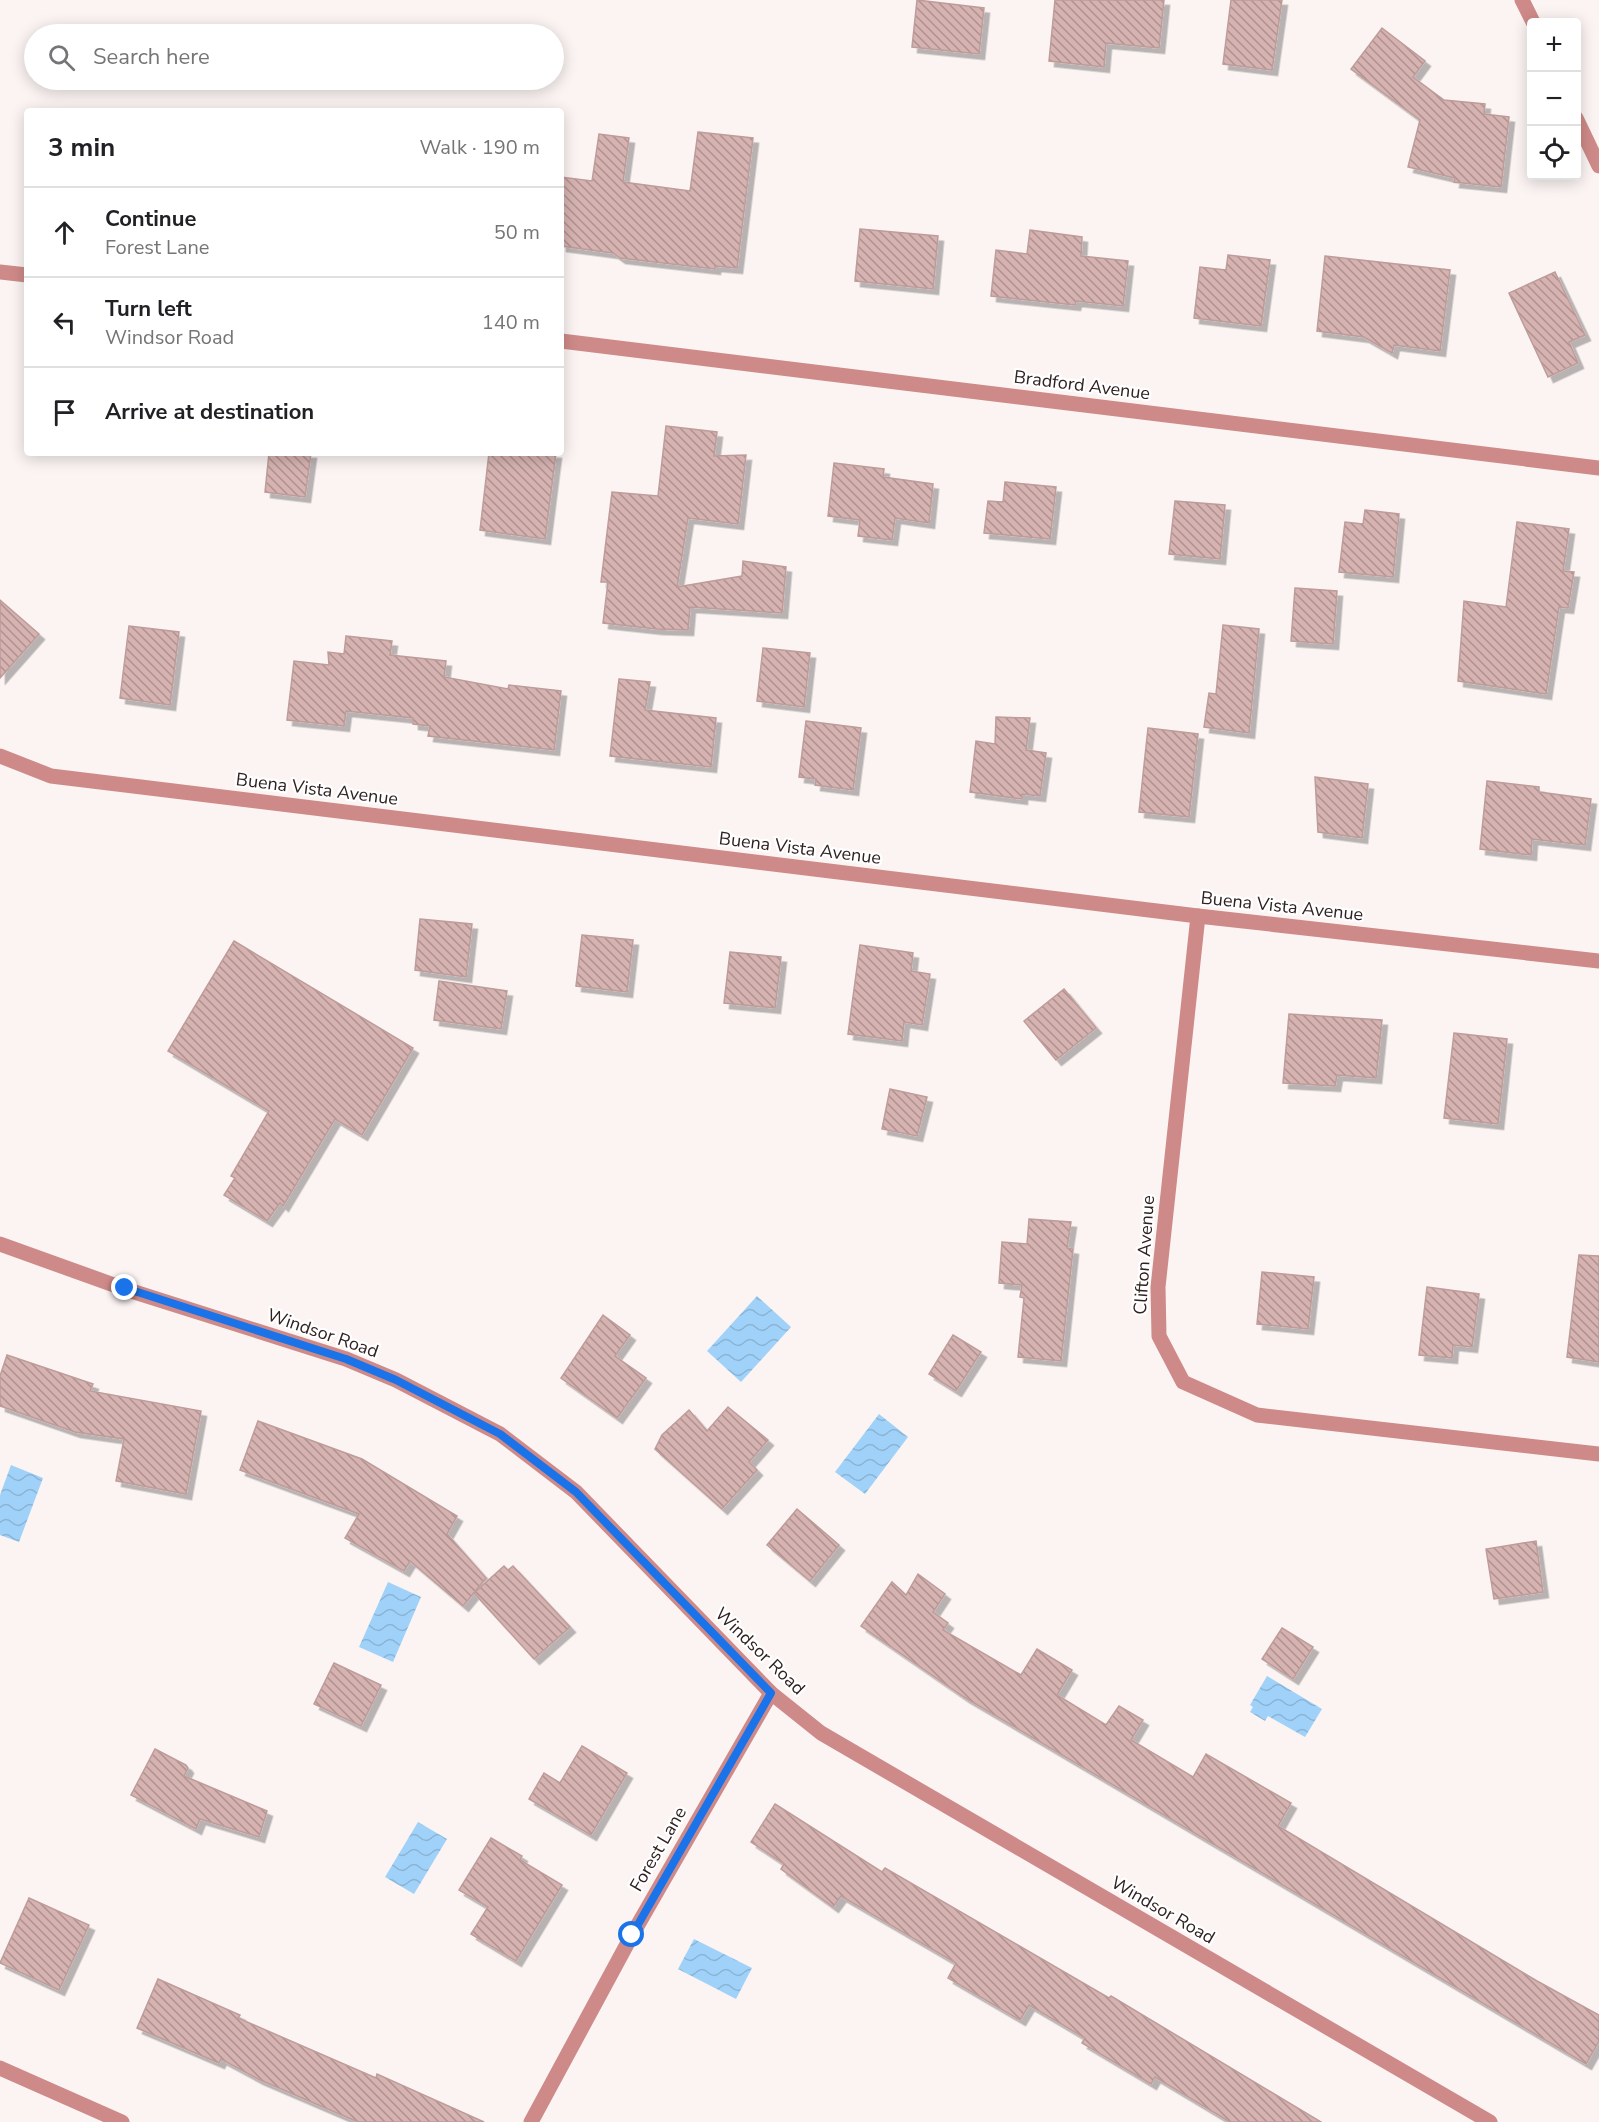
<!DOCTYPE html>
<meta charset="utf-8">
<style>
:root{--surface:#fff;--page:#f2f2f2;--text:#202124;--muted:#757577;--line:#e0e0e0}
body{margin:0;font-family:"Nunito Sans",sans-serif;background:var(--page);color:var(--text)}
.controls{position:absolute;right:18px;top:18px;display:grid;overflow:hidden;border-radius:6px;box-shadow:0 3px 15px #0003}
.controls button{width:54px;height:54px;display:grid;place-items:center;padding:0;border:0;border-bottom:2px solid var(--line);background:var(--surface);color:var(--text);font:30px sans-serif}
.stop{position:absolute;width:18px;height:18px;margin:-14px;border:4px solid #1a73e8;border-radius:50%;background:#fff}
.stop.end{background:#1a73e8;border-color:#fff;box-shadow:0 2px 6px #0008}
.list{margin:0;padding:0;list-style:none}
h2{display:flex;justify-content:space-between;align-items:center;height:78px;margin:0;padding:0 24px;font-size:26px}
h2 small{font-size:20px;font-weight:400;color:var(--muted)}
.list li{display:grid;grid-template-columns:39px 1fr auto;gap:18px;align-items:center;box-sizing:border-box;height:90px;padding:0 24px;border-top:2px solid var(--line)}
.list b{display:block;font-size:22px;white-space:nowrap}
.list p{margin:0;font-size:20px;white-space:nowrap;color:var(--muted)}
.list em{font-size:20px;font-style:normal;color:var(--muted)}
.icon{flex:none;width:33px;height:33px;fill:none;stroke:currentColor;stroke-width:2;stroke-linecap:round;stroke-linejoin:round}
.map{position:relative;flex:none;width:1599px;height:2122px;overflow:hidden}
.search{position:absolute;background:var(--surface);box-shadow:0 3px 15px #0003;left:24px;top:24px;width:540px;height:66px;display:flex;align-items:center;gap:15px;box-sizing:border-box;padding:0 21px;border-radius:33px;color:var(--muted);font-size:22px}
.panel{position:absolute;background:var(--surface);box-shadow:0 3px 15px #0003;left:24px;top:108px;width:540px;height:348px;border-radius:6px}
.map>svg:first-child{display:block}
.water{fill:url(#water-waves)}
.building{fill:url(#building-back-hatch);stroke:#be9c9a;stroke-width:1.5;filter:url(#shadow)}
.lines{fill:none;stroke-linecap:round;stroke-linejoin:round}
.minor{stroke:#ce8a88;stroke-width:15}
.tertiary{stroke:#ce8a88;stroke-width:15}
.route{stroke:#1a73e8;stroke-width:8}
.labels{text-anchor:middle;stroke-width:4.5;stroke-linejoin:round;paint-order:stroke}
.street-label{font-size:18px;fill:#2f2221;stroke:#fff}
</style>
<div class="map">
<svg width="1599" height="2122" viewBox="0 0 1599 2122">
<defs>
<pattern id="water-waves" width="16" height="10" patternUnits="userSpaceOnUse" patternTransform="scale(1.5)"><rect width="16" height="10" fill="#a0d2f9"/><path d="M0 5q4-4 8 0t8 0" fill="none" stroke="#8ab4d5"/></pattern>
<pattern id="building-back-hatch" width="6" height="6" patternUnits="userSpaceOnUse" patternTransform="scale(1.5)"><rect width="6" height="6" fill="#d6b3b1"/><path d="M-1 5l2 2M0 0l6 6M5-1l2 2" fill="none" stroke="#ae9190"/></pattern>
<filter id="shadow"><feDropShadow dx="5.5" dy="5.5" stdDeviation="0" flood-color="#0004"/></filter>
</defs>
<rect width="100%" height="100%" fill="#fbf4f3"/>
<g class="water">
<path d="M757 1296 791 1327 741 1382 707 1351Z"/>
<path d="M879 1414 908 1437 865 1494 835 1472Z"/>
<path d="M11 1465 43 1478 19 1542 0 1535V1495Z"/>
<path d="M388 1582 421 1597 393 1662 359 1647Z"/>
<path d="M1267 1676 1322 1709 1305 1737 1268 1716 1265 1721 1250 1712 1253 1707 1250 1705Z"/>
<path d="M418 1822 447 1839 414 1894 385 1877Z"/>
<path d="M694 1939 752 1968 736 1999 678 1969Z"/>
</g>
<g class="building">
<path d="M917 0 984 8 979 54 912 47Z"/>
<path d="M1055 0H1164L1159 48 1106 43 1104 67 1049 61Z"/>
<path d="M1231 0H1282L1272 70 1223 64Z"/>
<path d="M1382 28 1425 61 1413 77 1444 100 1485 104 1484 114 1509 117 1501 187 1454 182 1455 178 1408 167 1420 120 1351 69Z"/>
<path d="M698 132 753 138 737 268 715 266V269L620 258 613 253 561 246V177L592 181 599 134 629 138 623 182 690 191Z"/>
<path d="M860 229 938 236 933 289 855 281Z"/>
<path d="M1030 230 1082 237 1081 256 1128 261 1123 306 1076 301 1075 305 991 296 996 250 1027 254Z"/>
<path d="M1228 255 1270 260 1261 326 1194 318 1200 267 1226 270Z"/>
<path d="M1325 256 1450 270 1440 351 1394 345 1392 353 1364 337 1317 331Z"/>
<path d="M1555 272 1585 335 1569 342 1578 363 1548 377 1509 293Z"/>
<path d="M666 426 717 432 714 456 746 455 738 524 688 518 677 587 742 576 743 561 786 567 782 613 690 607 688 630 657 629 603 623 608 582H601L612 492 658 496Z"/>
<path d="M269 453H311L305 497 265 492Z"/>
<path d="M489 453H556L545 539 480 530Z"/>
<path d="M834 463 884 469 883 477 933 484 929 523 895 518 892 540 858 536 860 520 828 516Z"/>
<path d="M1005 482 1056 487 1050 539 984 533 988 501 1003 502Z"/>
<path d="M1175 501 1225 505 1220 559 1169 554Z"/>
<path d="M1365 510 1399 514 1393 577 1339 572 1345 522 1363 524Z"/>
<path d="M1517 522 1569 529 1563 571 1574 572 1568 608 1559 607 1546 694 1458 681 1464 601 1506 607Z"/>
<path d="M1295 588 1337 591 1333 644 1291 641Z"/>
<path d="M0 600 39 634 0 678Z"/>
<path d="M1223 625 1259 629 1249 733 1204 727 1209 693 1216 694Z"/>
<path d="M129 626 179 632 170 705 120 698Z"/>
<path d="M346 636 392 641 390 655 446 661 444 677 508 689 509 685 561 691 554 750 428 736 430 726 413 724V718L346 711 344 726 287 720 294 661 329 665 328 652 344 654Z"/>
<path d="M763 648 810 653 804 707 757 701Z"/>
<path d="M619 679 650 682 645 710 716 718 711 767 610 756Z"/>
<path d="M996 717 1030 718 1026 750 1046 753 1040 796 1022 794V799L970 792 976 741 995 744Z"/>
<path d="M806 721 861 728 853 790 815 785 816 779 799 777Z"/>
<path d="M1148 728 1198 734 1189 817 1139 812Z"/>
<path d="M1315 777 1368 784 1362 838 1318 832Z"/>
<path d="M1487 781 1539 787V792L1591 799 1585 845 1532 839 1531 855 1480 849Z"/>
<path d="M420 919 472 924 466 977 415 970Z"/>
<path d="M582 935 633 940 627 992 576 986Z"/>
<path d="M234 941 413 1048 362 1135 335 1119 283 1206 280 1203 267 1221 224 1195 235 1178 231 1176 269 1111 168 1051Z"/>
<path d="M860 945 913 953 911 971 930 974 922 1025 904 1022 902 1041 848 1034Z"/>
<path d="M730 952 781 957 775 1008 724 1003Z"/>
<path d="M439 981 507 991 501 1029 434 1020Z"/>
<path d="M1064 989 1096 1028 1056 1060 1024 1021Z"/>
<path d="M1289 1014 1382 1020 1376 1078 1337 1075 1335 1086 1283 1083Z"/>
<path d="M1454 1033 1507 1039 1498 1124 1444 1118Z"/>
<path d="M890 1089 927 1097 917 1136 882 1129Z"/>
<path d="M1029 1219 1071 1222 1067 1248 1073 1249 1061 1361 1018 1357 1024 1298 1020 1297 1022 1285 999 1283 1002 1242 1027 1244Z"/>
<path d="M1579 1255 1599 1256V1362L1567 1357Z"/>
<path d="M1262 1272 1314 1277 1308 1329 1257 1324Z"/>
<path d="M1427 1287 1479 1294 1472 1347 1453 1345 1452 1358 1419 1355Z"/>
<path d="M603 1315 630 1335 615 1356 646 1378 617 1418 561 1378Z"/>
<path d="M953 1335 981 1352 956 1391 929 1374Z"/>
<path d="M7 1355 93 1384 90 1391 201 1411 186 1494 116 1481 124 1439 75 1432 0 1406V1376Z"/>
<path d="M728 1407 768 1440 749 1462 757 1470 722 1509 655 1449 662 1435 689 1410 707 1431Z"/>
<path d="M258 1421 362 1459 457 1516 447 1534 486 1578 463 1606 410 1561 404 1571 345 1538 359 1514 240 1470Z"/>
<path d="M797 1509 839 1545 810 1581 767 1545Z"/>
<path d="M1536 1541 1543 1592 1494 1599 1486 1549Z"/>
<path d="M504 1566 508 1570 513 1566 570 1627 534 1659 474 1593Z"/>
<path d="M918 1574 945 1594 933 1612 948 1623 943 1630 1021 1675 1037 1649 1072 1670 1057 1695 1106 1725 1119 1706 1143 1720 1131 1740 1193 1777 1206 1754 1291 1803 1278 1826 1537 1981 1599 2015V2041L1586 2064 964 1697 861 1626 892 1582 906 1595Z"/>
<path d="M1282 1628 1313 1647 1293 1679 1262 1659Z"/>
<path d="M334 1663 381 1685 361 1726 314 1704Z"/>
<path d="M582 1746 627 1773 591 1835 529 1799 544 1773 560 1783Z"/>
<path d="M155 1749 186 1765 188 1768 184 1776 267 1811 259 1837 200 1819 196 1829 131 1795Z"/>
<path d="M775 1804 882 1872 885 1868 1109 1998 1111 1996 1321 2122H1230L1155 2077 1151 2084 1082 2043 1085 2038 1029 2005 1020 2020 948 1978 956 1963 841 1896 833 1907 781 1869 784 1864 751 1842Z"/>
<path d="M491 1838 522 1856 520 1860 562 1885 516 1961 471 1934 488 1907 459 1890Z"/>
<path d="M29 1898 89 1925 59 1990 0 1963Z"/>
<path d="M158 1979 240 2015 238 2018 376 2078 377 2074 484 2122H358L258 2079 221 2059 219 2063 137 2028Z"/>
</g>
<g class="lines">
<g class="minor">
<path d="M0 272 27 275"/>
<path d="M561 341 1599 468"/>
<path d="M0 756 51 776 1198 916 1599 961"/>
<path d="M1198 916 1158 1287 1159 1336 1183 1382 1257 1415 1599 1454"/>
<path d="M0 1244 125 1289 346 1359 396 1380 500 1434 576 1492 771 1693 821 1733 1490 2122"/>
<path d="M531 2122 632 1935 771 1693"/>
</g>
<g class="tertiary">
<path d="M1522 0 1533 22"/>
<path d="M1576 118 1599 166"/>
<path d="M0 2068 122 2122"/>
</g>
</g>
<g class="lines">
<path class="route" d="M125 1288 346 1359 396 1380 500 1434 576 1492 771 1693 632 1935"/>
</g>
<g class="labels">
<g class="street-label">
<text transform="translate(1082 385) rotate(7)" y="6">Bradford Avenue</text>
<text transform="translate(317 789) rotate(7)" y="6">Buena Vista Avenue</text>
<text transform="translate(800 848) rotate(7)" y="6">Buena Vista Avenue</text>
<text transform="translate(1282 906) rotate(6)" y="6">Buena Vista Avenue</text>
<text transform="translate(1144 1255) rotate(-86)" y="6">Clifton Avenue</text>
<text transform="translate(323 1333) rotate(19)" y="6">Windsor Road</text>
<text transform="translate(760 1651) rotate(44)" y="6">Windsor Road</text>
<text transform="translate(658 1849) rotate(-60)" y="6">Forest Lane</text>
<text transform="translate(1163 1910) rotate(30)" y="6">Windsor Road</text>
</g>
</g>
</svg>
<div class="controls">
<button>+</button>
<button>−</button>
<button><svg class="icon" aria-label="locate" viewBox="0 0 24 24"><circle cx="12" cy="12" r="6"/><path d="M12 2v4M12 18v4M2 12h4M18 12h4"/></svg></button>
</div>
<div class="stop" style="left:632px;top:1935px"></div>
<div class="stop end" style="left:125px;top:1288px"></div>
<div class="search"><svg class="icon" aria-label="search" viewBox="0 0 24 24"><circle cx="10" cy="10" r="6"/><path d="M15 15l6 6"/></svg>Search here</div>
<section class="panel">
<h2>3 min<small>Walk · 190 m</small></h2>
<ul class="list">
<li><svg class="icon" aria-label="ahead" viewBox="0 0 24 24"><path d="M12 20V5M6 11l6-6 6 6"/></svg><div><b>Continue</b><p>Forest Lane</p></div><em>50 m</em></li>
<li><svg class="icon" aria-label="left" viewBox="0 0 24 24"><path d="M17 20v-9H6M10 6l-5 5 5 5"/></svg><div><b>Turn left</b><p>Windsor Road</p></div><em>140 m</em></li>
<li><svg class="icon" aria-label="arrive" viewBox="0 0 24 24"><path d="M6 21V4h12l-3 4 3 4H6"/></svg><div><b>Arrive at destination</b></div></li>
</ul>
</section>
</div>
